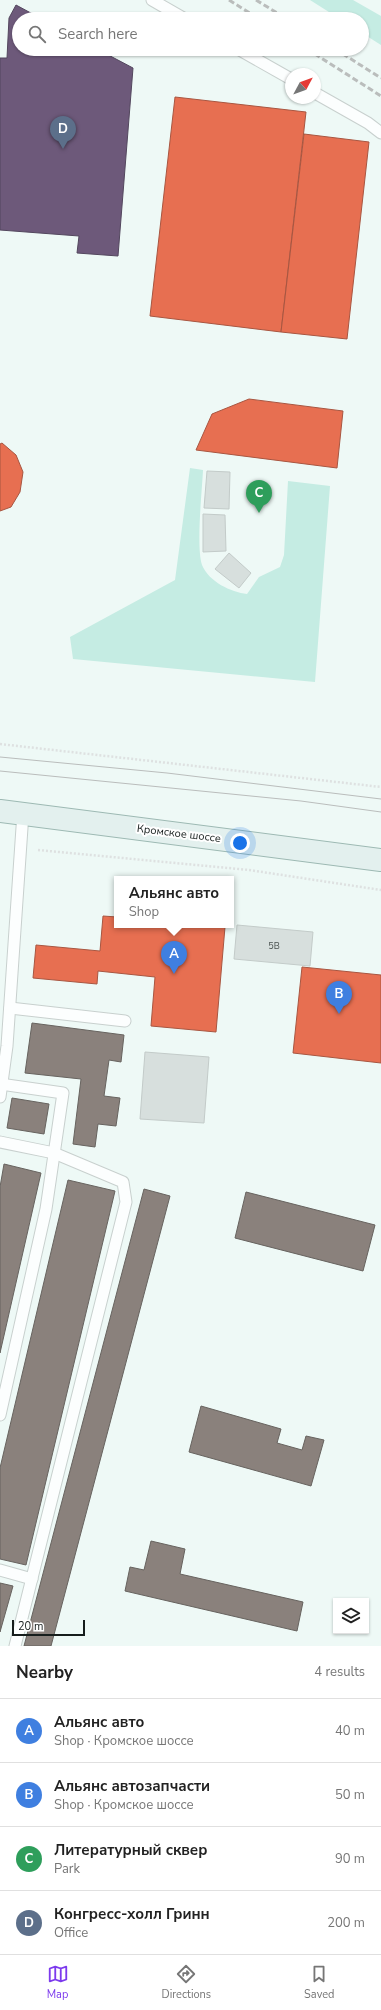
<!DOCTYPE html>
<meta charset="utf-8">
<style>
:root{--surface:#fff;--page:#f6f6f6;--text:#222;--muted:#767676;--line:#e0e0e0;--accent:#7c3aed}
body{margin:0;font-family:"Nunito Sans",sans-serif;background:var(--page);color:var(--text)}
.controls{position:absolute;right:12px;bottom:12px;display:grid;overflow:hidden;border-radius:0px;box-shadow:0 1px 3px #0004}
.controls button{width:36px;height:36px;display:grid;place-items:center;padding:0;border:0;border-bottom:1px solid var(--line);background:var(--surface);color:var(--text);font:20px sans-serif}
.compass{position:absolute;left:285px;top:68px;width:36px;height:36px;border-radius:50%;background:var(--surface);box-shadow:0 1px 3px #0004;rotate:49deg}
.scale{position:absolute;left:12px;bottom:10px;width:73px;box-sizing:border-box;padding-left:4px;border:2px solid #161d1c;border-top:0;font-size:11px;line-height:14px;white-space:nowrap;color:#161d1c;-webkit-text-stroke:3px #fff;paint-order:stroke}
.you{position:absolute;left:240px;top:843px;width:14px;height:14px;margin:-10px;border:3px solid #fff;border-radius:50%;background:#1a73e8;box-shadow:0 0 0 6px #1a73e833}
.badge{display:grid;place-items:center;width:26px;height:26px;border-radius:50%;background:var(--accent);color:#fff;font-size:13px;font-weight:700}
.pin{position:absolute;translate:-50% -33px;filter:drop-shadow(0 1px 2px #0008)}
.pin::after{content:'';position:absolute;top:21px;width:14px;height:12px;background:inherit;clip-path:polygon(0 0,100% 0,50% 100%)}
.popup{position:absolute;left:114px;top:876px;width:120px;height:52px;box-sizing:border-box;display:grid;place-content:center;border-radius:0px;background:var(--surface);filter:drop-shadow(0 1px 3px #0005);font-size:13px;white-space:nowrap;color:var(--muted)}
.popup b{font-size:15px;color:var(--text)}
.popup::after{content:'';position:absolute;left:50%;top:100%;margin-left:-8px;border:8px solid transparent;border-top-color:var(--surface)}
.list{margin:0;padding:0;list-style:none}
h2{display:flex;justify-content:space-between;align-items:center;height:52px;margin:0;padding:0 16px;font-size:17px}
h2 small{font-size:13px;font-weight:400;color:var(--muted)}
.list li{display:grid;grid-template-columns:26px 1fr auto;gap:12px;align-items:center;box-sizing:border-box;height:64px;padding:0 16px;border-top:1px solid var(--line)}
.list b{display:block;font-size:15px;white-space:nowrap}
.list p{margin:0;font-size:13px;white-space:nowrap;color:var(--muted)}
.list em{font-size:13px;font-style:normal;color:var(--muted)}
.icon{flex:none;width:22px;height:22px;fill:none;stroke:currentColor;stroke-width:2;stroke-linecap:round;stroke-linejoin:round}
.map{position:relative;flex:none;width:381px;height:1646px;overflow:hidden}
.search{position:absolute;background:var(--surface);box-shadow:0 1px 3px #0004;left:12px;right:12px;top:12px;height:44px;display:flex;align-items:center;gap:10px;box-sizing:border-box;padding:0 14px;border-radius:22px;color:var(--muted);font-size:15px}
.sheet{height:308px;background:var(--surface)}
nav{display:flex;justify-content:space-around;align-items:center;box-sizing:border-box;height:56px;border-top:1px solid var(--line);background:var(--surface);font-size:11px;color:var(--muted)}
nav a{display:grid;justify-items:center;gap:2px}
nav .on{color:var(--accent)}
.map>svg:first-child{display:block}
.green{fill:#c5ece3}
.shops{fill:#e76f51;stroke:#a85641}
.offices{fill:#6d597a;stroke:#53475e}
.industry{fill:#8a817c;stroke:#67635f}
.building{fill:#d7dfdd;stroke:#c3cbc9}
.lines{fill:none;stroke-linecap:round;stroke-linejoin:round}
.service-casing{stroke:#c8d0ce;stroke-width:13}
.primary-casing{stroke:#9db9b3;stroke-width:24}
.path{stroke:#dee1e1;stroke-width:2.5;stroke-dasharray:2 2;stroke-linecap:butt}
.service{stroke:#fcfefe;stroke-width:11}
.primary{stroke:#e3f0ee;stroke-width:22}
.tram{stroke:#babdbc;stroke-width:1}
.rail{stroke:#babdbc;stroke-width:3;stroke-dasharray:6 3;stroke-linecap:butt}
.labels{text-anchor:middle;stroke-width:4;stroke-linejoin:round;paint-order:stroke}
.number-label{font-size:9px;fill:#48504e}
.street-label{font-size:11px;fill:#161d1c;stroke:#fff}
</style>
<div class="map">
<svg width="381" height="1646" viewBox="0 0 381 1646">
<rect width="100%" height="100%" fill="#eef9f6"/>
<g class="green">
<path d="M310 0H353L381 16V45L362 33V19H340Z"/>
<path d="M190 468 203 470C202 492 196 546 202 565 209 582 231 592 247 594L259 577 280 567 284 555 288 481 330 486 315 682 73 659 70 637 175 580Z"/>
</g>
<g class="shops">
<path d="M175 97 306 112 281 332 150 316Z"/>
<path d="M304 134 369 142 347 339 281 332Z"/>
<path d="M249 399 343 411 337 468 196 450 212 414Z"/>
<path d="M2 443 16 455 23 472 20 492 11 507 0 511V444Z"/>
<path d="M103 916 117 917V925H201L225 927 216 1032 151 1026 155 977 98 971 97 984 33 978 36 945 100 951Z"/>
<path d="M302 967 381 975V1063L293 1053Z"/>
</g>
<path class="offices" d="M16 5 42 19H19V49H97L133 68 118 256 77 253 79 236 0 230V58H7L9 18Z"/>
<g class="industry">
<path d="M32 1023 124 1035 121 1062 109 1060 104 1096 120 1098 116 1126 98 1124 95 1147 73 1144 81 1079 25 1073Z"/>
<path d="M12 1098 49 1104 44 1134 7 1128Z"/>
<path d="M4 1164 41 1173 0 1353V1187Z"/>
<path d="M68 1180 115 1191 26 1565 0 1559V1468Z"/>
<path d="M144 1189 170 1196 51 1646H24Z"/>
<path d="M246 1192 375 1225 363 1271 235 1238Z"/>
<path d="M201 1406 281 1429 277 1443 302 1450 306 1436 324 1440 311 1486 189 1452Z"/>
<path d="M151 1541 185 1549 180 1574 303 1602 297 1631 125 1591 130 1567 144 1570Z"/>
<path d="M0 1583 13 1586 0 1632Z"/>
</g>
<g class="building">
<path d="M207 471 230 472 229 509 204 508Z"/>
<path d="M203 514 225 515 226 551 203 552Z"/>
<path d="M229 553 251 573 239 588 215 569Z"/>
<path d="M237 925 313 932 310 966 234 959Z"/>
<path d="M145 1052 209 1057 204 1123 140 1119Z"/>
</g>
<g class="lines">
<defs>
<g id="service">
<path d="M152 0 185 19"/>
<path d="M238 49 291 79"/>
<path d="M315 93 368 123 381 133"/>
<path d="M10 1008 125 1021"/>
<path d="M0 1084 63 1093 46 1209 0 1415"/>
<path d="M0 1097 7 1046 23 813"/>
<path d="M0 1142 54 1153 123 1182 126 1202 15 1646"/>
<path d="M0 1570 32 1579"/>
</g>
<path id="primary" d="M0 811 381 860"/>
</defs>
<use href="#service" class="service-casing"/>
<use href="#primary" class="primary-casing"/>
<g class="path">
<path d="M0 744 381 787"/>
<path d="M38 850 249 870 381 890"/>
</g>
<use href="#service" class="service"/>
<use href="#primary" class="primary"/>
<g class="tram">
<path d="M0 757 167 773 381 799"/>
<path d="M0 771 301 801 381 812"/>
</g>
<g class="rail">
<path d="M229 0 259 19"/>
<path d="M256 0 287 19"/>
<path d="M307 49 381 96"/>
<path d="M335 49 381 78"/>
</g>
</g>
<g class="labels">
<g class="number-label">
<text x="274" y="949">5В</text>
</g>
<g class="street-label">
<text transform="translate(179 833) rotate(7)" y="4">Кромское шоссе</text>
</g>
</g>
</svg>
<div class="controls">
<button><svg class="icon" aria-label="layers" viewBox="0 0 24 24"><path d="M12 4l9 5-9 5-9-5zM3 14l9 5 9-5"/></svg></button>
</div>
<svg class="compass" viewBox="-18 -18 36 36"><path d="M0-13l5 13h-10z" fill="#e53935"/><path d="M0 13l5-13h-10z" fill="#767676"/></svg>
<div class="scale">20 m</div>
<div class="you"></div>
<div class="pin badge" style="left:174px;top:974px;background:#3f7fe0">A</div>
<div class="popup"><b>Альянс авто</b>Shop</div>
<div class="pin badge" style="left:339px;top:1014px;background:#3f7fe0">B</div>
<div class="pin badge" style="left:259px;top:513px;background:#2e9e5b">C</div>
<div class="pin badge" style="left:63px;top:149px;background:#5c6f8a">D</div>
<div class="search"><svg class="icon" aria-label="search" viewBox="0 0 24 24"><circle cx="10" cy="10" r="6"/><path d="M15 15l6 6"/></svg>Search here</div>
</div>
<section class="sheet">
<h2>Nearby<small>4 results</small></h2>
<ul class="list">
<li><span class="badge" style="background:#3f7fe0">A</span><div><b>Альянс авто</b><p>Shop · Кромское шоссе</p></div><em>40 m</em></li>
<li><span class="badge" style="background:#3f7fe0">B</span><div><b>Альянс автозапчасти</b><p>Shop · Кромское шоссе</p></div><em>50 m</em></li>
<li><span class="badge" style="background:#2e9e5b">C</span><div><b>Литературный сквер</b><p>Park</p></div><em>90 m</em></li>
<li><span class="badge" style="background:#5c6f8a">D</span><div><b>Конгресс-холл Гринн</b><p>Office</p></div><em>200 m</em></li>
</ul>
</section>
<nav>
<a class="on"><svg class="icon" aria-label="map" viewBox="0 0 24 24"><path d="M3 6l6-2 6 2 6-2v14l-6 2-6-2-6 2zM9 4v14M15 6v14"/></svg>Map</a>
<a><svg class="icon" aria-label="directions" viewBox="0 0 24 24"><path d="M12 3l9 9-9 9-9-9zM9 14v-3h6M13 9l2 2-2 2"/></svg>Directions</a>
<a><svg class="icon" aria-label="saved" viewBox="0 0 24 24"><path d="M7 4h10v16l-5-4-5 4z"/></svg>Saved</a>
</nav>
